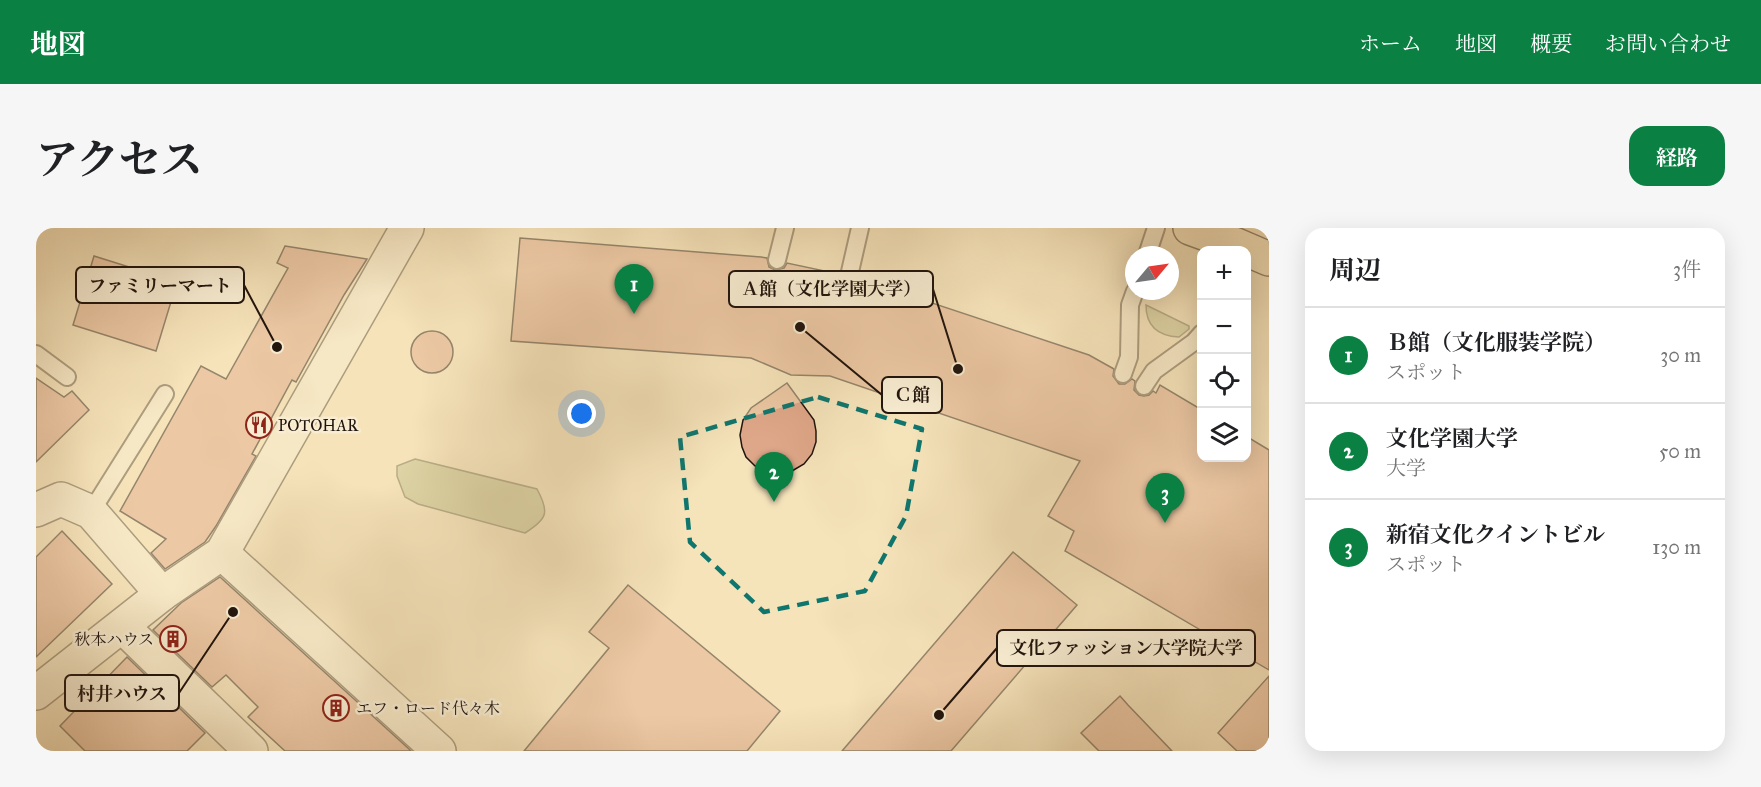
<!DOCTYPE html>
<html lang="ja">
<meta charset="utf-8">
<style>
:root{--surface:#fff;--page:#f6f6f6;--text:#202124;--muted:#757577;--line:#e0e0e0;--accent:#0b8043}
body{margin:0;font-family:"IM FELL Great Primer","Noto Serif JP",serif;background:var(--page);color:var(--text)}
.controls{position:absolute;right:18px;top:18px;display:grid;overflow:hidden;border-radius:12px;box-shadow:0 6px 24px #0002}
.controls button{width:54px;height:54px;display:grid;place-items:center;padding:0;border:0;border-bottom:2px solid var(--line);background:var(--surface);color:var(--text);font:30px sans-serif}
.compass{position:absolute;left:1089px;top:18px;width:54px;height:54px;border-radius:50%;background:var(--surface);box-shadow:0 6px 24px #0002;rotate:61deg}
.you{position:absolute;left:546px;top:186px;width:21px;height:21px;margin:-15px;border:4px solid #fff;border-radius:50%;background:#1a73e8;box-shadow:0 0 0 9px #1a73e833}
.badge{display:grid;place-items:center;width:39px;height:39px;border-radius:50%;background:var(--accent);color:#fff;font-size:20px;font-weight:700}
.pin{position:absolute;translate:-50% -50px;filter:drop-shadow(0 2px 3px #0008)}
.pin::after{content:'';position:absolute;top:32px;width:21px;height:18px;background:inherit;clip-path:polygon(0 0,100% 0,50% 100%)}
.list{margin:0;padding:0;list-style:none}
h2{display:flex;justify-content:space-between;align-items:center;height:78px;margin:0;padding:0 24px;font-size:26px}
h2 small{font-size:20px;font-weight:400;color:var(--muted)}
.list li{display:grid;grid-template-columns:39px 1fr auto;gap:18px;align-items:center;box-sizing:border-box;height:96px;padding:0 24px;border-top:2px solid var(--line)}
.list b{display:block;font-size:22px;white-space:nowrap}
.list p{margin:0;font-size:20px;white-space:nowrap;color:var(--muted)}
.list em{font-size:20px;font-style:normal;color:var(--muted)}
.icon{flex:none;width:33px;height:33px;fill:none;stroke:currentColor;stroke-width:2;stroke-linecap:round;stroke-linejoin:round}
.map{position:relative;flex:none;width:1233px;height:523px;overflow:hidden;border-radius:18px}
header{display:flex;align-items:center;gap:36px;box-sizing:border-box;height:84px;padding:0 30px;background:var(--accent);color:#fff}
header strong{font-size:28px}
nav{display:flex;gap:33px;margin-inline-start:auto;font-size:21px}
.intro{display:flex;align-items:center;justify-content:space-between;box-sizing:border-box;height:144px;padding:0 36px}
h1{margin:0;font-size:42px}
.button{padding:15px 27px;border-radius:18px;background:var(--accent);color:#fff;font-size:21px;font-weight:700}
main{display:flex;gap:36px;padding:0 36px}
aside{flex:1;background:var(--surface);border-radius:18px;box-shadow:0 6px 24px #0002}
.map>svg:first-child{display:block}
.green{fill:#c1c28c;stroke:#706b4c;stroke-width:1.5}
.building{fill:#dfa789;stroke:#20140d;stroke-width:1.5}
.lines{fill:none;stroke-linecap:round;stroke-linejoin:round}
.service-casing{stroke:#554838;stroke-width:20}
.minor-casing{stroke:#554838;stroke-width:36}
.trunk-casing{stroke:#20140d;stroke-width:36}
.service{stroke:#f8edd2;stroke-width:16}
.minor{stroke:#f8edd2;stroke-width:33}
.trunk{stroke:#f5e3ba;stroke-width:33}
.marked{fill:none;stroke:#0f766e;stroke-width:4.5;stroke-dasharray:12 8;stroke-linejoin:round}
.labels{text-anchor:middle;stroke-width:5;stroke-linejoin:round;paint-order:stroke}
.poi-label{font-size:16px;fill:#20140d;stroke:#f8edd2;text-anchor:start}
.leader{fill:none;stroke:#20140d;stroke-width:2}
.callout-dot{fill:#20140d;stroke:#f8edd2;stroke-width:2}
.callout{fill:#f8edd2;stroke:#20140d;stroke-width:2}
.callout-label{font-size:18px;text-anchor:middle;font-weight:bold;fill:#20140d}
</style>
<header>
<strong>地図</strong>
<nav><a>ホーム</a><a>地図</a><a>概要</a><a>お問い合わせ</a></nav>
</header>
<div class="intro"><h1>アクセス</h1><a class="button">経路</a></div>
<main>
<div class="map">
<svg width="1233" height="523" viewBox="0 0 1233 523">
<rect width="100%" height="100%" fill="#f5e3ba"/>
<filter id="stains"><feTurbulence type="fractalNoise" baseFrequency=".00333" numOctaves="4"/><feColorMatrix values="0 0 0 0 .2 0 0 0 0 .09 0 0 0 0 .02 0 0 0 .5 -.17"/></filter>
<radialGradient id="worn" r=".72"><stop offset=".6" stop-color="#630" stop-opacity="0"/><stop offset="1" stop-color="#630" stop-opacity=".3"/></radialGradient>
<g class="green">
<path d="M1110 77 1153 98V101L1143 109C1122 108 1110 98 1110 77Z"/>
<path d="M379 231 501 261C514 285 511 291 489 305L382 276 369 269 361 248V238Z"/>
</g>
<g class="building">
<path d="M484 10 725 29 731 30 733 39 739 42 748 40 751 35 803 46V52L810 58H817L824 51 1053 127 1078 141 1077 148 1083 156H1089L1096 151 1099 153 1098 162 1103 167 1108 168 1113 167 1117 163 1120 165 1124 157 1166 182V230H1210V208L1233 222V442L1029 323 1038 303 1012 288 1044 233 794 148 755 147 715 130 475 113Z"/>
<path d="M249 18 331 31 308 67 260 154 256 152 216 226 220 228 180 298 169 314 129 341 115 325 130 311 84 283 165 138 190 151 252 40 241 35Z"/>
<path d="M58 28 141 54 120 123 37 97Z"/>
<circle cx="396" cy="124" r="21"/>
<path d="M0 150 28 169 36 163 53 182 0 234Z"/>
<path d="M751 155 778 192 780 203V214L776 226 768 236 756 243 744 246 728 243 719 238 710 229 706 219 704 207 707 192 715 180Z"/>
<path d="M26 303 76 356 0 429V329Z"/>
<path d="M977 324 1041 377 915 523H806Z"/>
<path d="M184 349 373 521 375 523H249L212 489 222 479 190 447 176 459 117 402 145 375Z"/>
<path d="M592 357 744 483 711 523H488L573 420 553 404Z"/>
<path d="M91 429 169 505 151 523H49L24 498Z"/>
<path d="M1233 448V523H1201L1182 505Z"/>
<path d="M1084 468 1092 477 1136 523H1063L1045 505Z"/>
</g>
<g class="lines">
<defs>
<g id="service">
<path d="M1111 27 1120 0"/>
<path d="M741 32 749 0"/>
<path d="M813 48 824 0"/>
<path d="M0 126 31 149"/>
<path d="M1087 146 1093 129 1094 77 1099 63"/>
<path d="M1108 158 1118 143 1158 114 1166 105"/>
<path d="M55 284 129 166"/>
</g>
<g id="minor">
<path d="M0 282 25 271 55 284 126 366"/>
<path d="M186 325 403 523"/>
<path d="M86 398 215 523"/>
<path d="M0 465 126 366 186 325 371 0"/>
</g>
<path id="trunk" d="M1154 0 1198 16 1233 31"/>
</defs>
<use href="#service" class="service-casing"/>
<use href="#minor" class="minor-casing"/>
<use href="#trunk" class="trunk-casing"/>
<use href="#service" class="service"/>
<use href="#minor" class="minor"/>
<use href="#trunk" class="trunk"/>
</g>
<path d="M0 0H1233V523H0ZM782 169 886 201 870 288 829 363 728 384 654 314 644 209Z" fill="#f5e3ba" fill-opacity=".55" fill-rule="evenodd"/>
<path class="marked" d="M782 169 886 201 870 288 829 363 728 384 654 314 644 209Z"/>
<defs>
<symbol id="restaurant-ring" viewBox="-11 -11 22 22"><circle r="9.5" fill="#f8edd2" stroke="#8f2418" stroke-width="1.5"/><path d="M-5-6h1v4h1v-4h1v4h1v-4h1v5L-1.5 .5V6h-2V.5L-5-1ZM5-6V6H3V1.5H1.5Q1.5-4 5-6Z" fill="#8f2418"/></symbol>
<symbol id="building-ring" viewBox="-11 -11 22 22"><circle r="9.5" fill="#f8edd2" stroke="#8f2418" stroke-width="1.5"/><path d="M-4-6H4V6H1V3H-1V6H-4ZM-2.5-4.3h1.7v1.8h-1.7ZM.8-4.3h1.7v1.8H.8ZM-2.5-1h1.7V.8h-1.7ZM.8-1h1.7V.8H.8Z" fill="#8f2418"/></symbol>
</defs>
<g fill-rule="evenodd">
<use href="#restaurant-ring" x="208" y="182" width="30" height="30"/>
<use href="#building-ring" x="122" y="396" width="30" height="30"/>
<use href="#building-ring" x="285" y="465" width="30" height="30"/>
</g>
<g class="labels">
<g class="poi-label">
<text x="242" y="203">POTOHAR</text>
<text x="118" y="417" text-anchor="end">秋本ハウス</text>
<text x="320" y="486">エフ・ロード代々木</text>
</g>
</g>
<path class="leader" d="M241 119L208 57M922 141L897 61M764 99L846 167M903 487L961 420M197 384L143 465"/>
<g class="callout-dot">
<circle cx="241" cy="119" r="6"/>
<circle cx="922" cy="141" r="6"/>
<circle cx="764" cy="99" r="6"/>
<circle cx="903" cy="487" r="6"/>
<circle cx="197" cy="384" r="6"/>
</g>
<g class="callout">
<rect x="40" y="39" width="168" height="36" rx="6"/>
<rect x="693" y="43" width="204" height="36" rx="6"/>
<rect x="846" y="149" width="60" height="36" rx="6"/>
<rect x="961" y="402" width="258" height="36" rx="6"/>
<rect x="29" y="447" width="114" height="36" rx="6"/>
</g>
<g class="callout-label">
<text x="124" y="64">ファミリーマート</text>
<text x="795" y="67">Ａ館（文化学園大学）</text>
<text x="876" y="173">Ｃ館</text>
<text x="1090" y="426">文化ファッション大学院大学</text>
<text x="86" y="472">村井ハウス</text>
</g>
<rect width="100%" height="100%" filter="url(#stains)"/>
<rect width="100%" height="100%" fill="url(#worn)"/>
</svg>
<div class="controls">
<button>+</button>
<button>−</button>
<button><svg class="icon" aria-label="locate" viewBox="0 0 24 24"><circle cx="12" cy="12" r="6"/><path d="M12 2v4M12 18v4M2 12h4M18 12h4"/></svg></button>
<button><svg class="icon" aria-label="layers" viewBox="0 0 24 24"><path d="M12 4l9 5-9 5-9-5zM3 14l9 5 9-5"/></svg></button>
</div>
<svg class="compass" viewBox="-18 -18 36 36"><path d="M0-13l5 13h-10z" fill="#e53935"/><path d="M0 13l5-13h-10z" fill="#757577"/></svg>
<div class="you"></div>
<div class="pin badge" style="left:598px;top:86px">1</div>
<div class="pin badge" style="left:738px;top:274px">2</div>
<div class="pin badge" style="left:1129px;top:295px">3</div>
</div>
<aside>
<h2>周辺<small>3件</small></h2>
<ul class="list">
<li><span class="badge">1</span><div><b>Ｂ館（文化服装学院）</b><p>スポット</p></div><em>30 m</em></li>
<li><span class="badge">2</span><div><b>文化学園大学</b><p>大学</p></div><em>50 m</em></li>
<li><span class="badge">3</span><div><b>新宿文化クイントビル</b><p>スポット</p></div><em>130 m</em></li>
</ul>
</aside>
</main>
